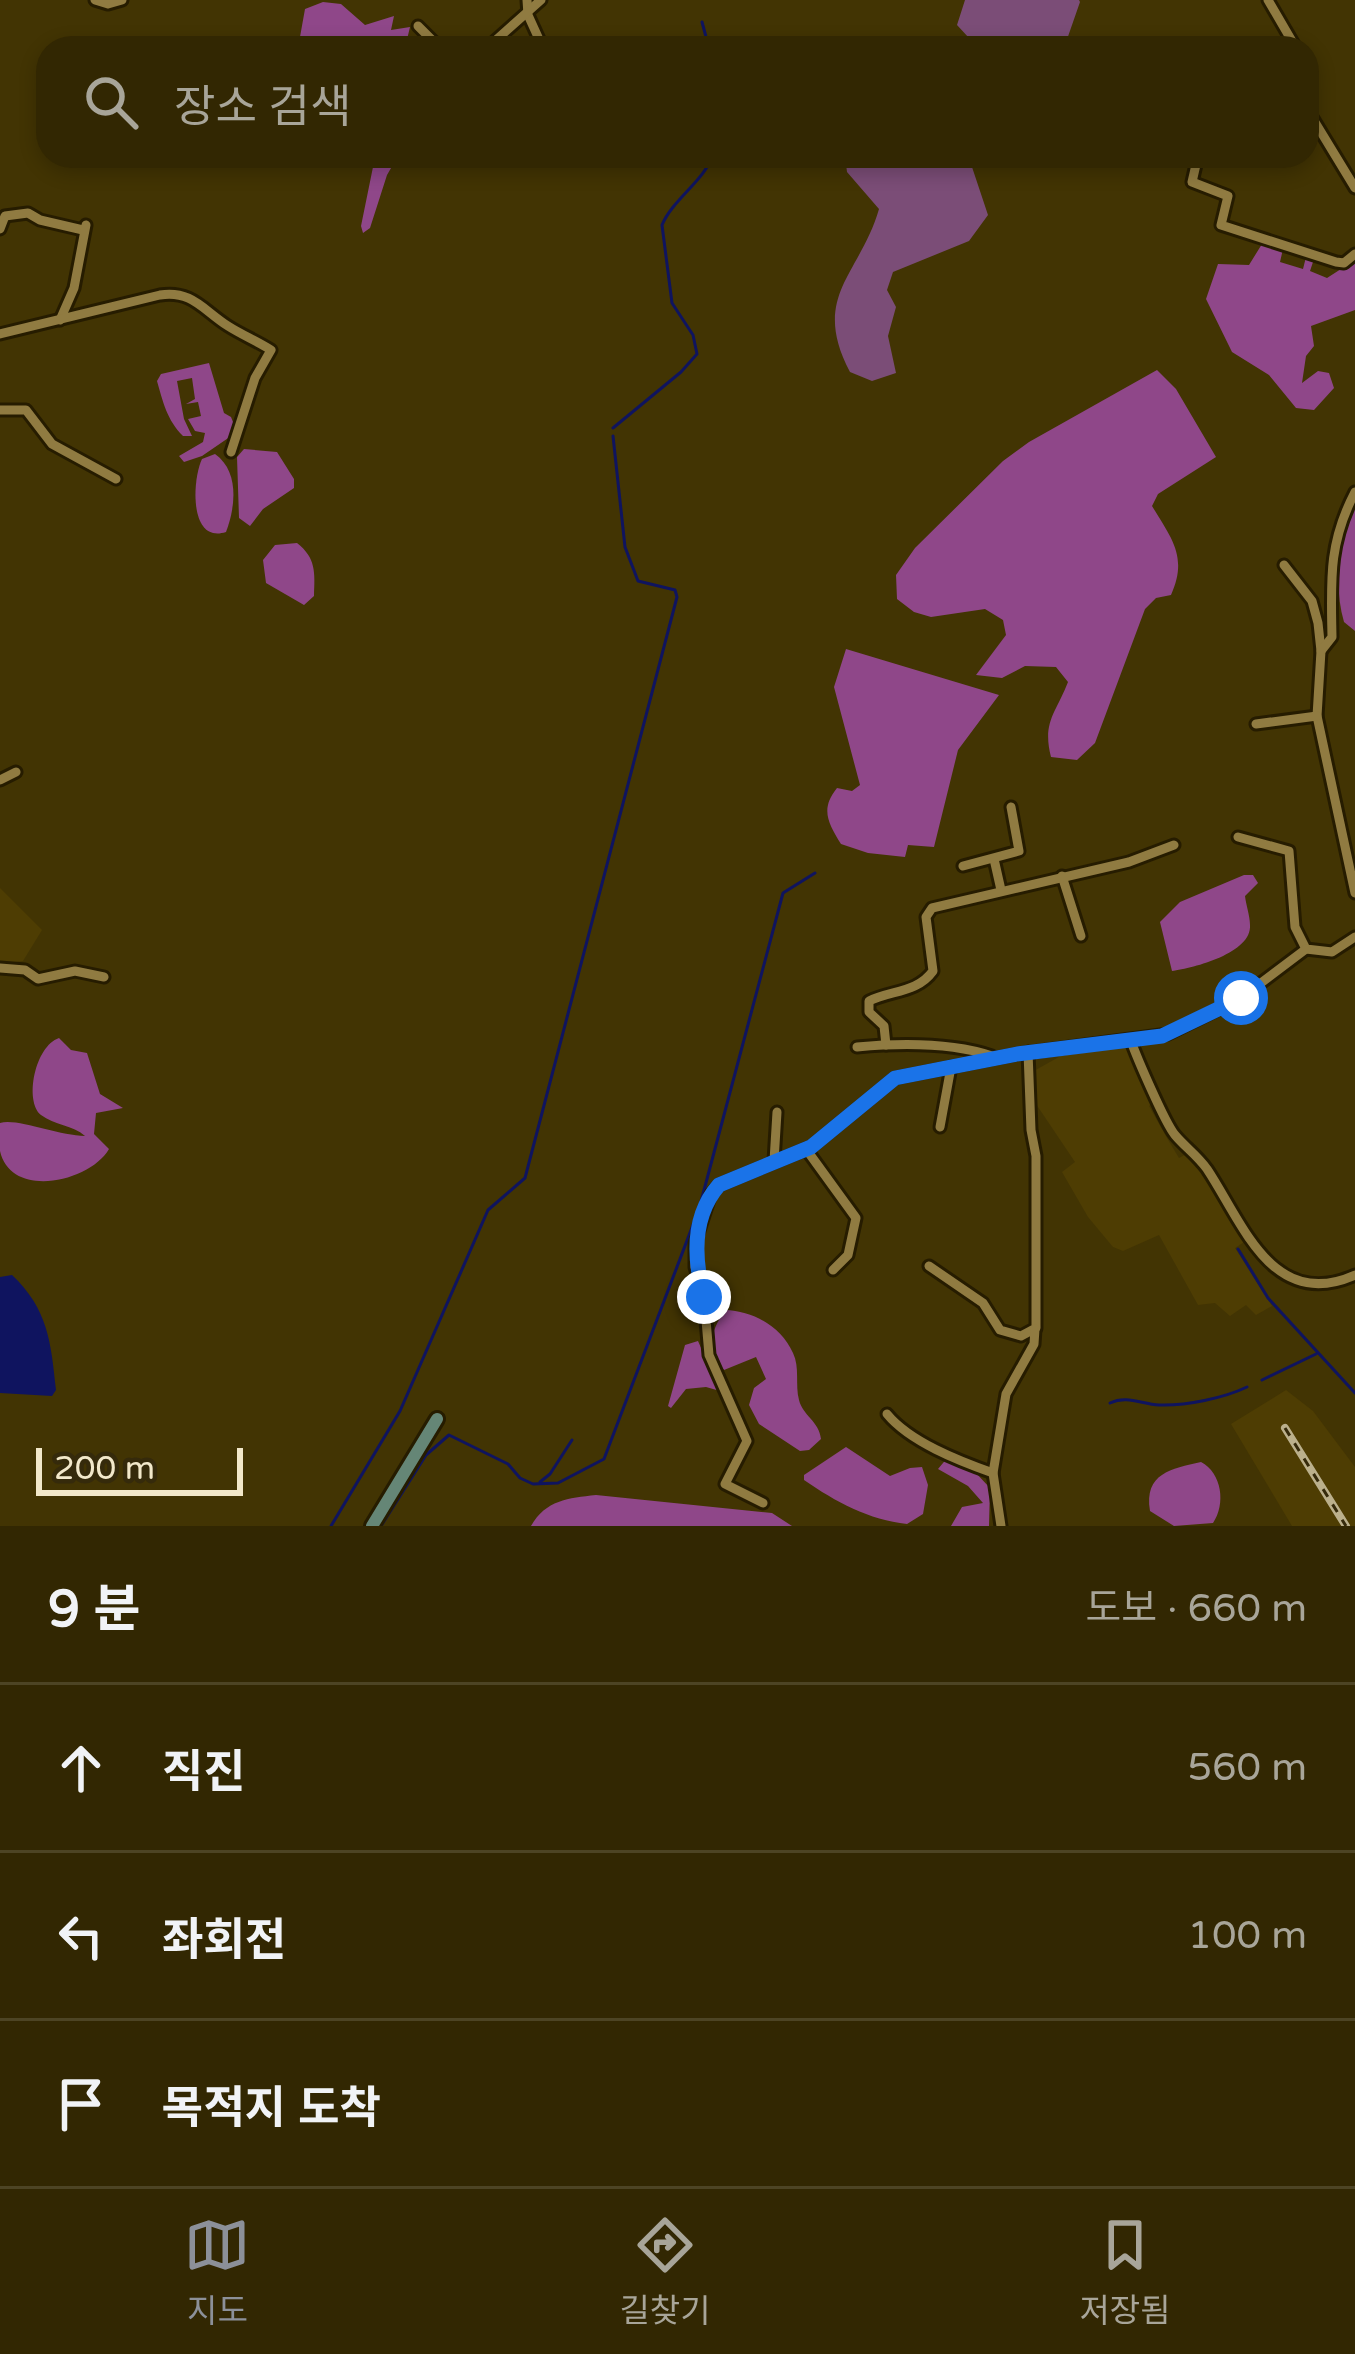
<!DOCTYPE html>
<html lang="ko">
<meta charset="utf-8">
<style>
:root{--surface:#322702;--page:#3d3311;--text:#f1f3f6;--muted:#a8a599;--line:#4d4424;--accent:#8c9099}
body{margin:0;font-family:"Varela Round","Noto Sans KR",sans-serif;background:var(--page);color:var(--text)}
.scale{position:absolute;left:36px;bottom:30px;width:207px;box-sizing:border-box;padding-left:12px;border:6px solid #f2e8ca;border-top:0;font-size:33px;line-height:42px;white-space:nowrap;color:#f2e8ca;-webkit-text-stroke:9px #352a0b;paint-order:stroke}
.stop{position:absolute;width:36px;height:36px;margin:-27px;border:9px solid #1a73e8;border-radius:50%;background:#fff}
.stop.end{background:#1a73e8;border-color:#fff;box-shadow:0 3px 12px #0008}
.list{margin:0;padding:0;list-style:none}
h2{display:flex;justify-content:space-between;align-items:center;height:156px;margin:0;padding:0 48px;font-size:51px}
h2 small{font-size:39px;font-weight:400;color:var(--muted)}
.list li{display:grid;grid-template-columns:78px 1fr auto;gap:36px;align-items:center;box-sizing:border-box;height:168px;padding:0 48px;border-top:3px solid var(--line)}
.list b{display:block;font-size:45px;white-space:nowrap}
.list em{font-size:39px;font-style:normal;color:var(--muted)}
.icon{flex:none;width:66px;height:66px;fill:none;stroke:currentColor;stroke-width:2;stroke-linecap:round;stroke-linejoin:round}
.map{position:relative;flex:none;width:1355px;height:1526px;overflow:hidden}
.search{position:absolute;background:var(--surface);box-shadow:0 6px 18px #0003;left:36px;right:36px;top:36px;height:132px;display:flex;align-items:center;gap:30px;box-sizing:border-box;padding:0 42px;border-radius:36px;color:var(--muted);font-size:45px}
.sheet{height:660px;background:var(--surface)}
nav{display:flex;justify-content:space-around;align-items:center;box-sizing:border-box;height:168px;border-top:3px solid var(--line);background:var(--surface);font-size:33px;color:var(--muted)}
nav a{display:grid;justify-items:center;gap:6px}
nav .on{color:var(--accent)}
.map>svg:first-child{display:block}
.built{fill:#4e3d03}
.green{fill:#7b4d77}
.forest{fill:#8f4789}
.water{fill:#0f145f}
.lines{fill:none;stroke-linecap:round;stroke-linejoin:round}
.stream{stroke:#0f145f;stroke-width:3}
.minor-casing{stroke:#261c00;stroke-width:15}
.major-casing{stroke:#261c00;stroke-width:18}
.minor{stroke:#907b41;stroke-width:9}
.major{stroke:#658676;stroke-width:12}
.rail-casing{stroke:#bbb08c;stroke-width:8}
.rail{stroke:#352a0b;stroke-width:3;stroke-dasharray:9;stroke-linecap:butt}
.route{stroke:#1a73e8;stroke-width:15}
</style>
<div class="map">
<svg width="1355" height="1526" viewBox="0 0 1355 1526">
<rect width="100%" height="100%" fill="#423403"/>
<g class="built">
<path d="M0 888 42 930 23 961 0 964Z"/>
<path d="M1120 1046 1130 1048 1154 1102 1149 1106 1167 1138 1179 1158 1190 1152 1244 1242 1235 1248 1272 1306 1256 1315 1246 1305 1230 1316 1215 1303 1198 1305 1159 1235 1123 1251 1113 1247 1088 1217 1062 1172 1075 1162 1036 1104 1032 1072 1066 1053Z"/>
<path d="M1286 1390 1313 1411 1355 1467V1526H1292L1231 1424Z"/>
</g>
<g class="green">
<path d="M965 0H1079L1080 2 1064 48H1019L1014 39 969 38 957 25Z"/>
<path d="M845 156H973L971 164 988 215 969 241 893 272 887 290 896 307 888 336 896 373 872 381 850 372C810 296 860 275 879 209L847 172Z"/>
</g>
<g class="forest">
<path d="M323 2 341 4 365 25 394 16 391 30 410 27 405 48H298L305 9Z"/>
<path d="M364 156H398L387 175 370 228 363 233 361 226 373 167Z"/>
<path d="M1262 244 1283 249 1280 262 1303 269 1306 257 1314 259 1310 271 1327 278 1355 260V310L1311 326 1314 346 1306 356 1302 383 1318 371 1329 373 1334 388 1314 410 1296 408 1269 375 1232 352 1206 299 1218 264 1249 265Z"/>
<path d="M209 363 224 413 231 417 237 432 202 456 184 462 179 456 203 442 205 433 195 431 188 419 201 416 198 402 186 404 195 399 192 378 177 381 184 419 192 436H183C167 420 163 402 157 381L161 374Z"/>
<path d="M1157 370 1176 389 1216 457 1158 494 1152 506C1172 539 1188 557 1171 595L1156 598 1145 609 1095 743 1077 760 1051 757C1042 722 1056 713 1068 682L1056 667 1025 666 1002 678 976 675 1006 635 1003 620 985 609 931 617 914 612 897 599 896 575 915 548 1003 461 1029 442Z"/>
<path d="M244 449 277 452 294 479V488L263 509 250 526 239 518 237 457Z"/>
<path d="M215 454C239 471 236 506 226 532 189 544 192 480 202 459Z"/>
<path d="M1355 502V631L1344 622C1333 584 1339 537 1355 502Z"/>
<path d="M297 543C316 558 315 572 314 596L304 605 266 583 263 560 275 545Z"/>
<path d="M846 649 999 695 958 750 934 847 908 845 905 857 868 853 841 844C828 823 820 809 837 788L852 791 860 785 834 687Z"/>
<path d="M1244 875H1253L1258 883 1245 896C1246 905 1250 916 1250 925 1252 953 1194 968 1172 971L1160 922 1180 902Z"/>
<path d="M59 1038 71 1050 87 1053 100 1094 123 1108 96 1113 94 1134 109 1149C90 1182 11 1200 0 1151 0 1143 0 1131 0 1123 18 1118 59 1136 85 1136 73 1125 54 1125 41 1115 24 1101 35 1046 59 1038Z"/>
<path d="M725 1310C753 1311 781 1326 793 1353 800 1367 795 1385 799 1400 803 1416 819 1421 821 1439L809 1450 800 1451 759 1424 749 1405 754 1388 766 1379 756 1357 724 1370C705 1349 710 1333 725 1310Z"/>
<path d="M698 1341 720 1391 706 1387 686 1389 671 1408 668 1406 685 1345Z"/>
<path d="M846 1447 890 1476 910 1468 922 1467 928 1485 923 1514 907 1524C869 1520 836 1502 804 1480V1475Z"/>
<path d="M948 1457 975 1472 990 1488 989 1526H951L962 1507 983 1503 968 1486 938 1469Z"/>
<path d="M1201 1462C1222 1473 1226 1504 1213 1523L1174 1526 1150 1511C1144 1473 1171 1469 1201 1462Z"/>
<path d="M596 1495 772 1513 792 1526H531C546 1500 568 1498 596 1495Z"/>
</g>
<path class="water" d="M12 1275C48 1309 51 1342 56 1390L52 1396 0 1393V1277Z"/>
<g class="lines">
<g class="stream">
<path d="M702 22 709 48"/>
<path d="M613 428 681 372 697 354 693 335 672 303 662 225C673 199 705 180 712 156"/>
<path d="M1238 1249 1268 1298 1355 1393"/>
<path d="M1262 1380 1316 1354"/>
<path d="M1110 1403C1127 1395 1141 1404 1159 1405 1186 1406 1224 1398 1247 1387"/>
<path d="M540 1482 550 1474 572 1440"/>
<path d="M331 1526 400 1411 488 1210 525 1178 677 597 675 590 638 581 625 547 613 436"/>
<path d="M381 1526 426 1455 449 1435 508 1464 520 1478 533 1484 558 1483 604 1459 699 1209 783 893 815 873"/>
</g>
<defs>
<g id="minor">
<path d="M95 0 108 4 122 0"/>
<path d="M527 0 528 15 543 48"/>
<path d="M1268 0 1296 48"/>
<path d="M418 26 434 42 446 48"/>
<path d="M487 48 541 0"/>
<path d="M1307 109 1355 188"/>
<path d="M1198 156 1192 182 1228 196 1221 225 1336 262 1344 263 1355 254"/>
<path d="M0 229 5 216 28 213 40 220 83 230"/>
<path d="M60 320 74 288 86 225"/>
<path d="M0 334 160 295C192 290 203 310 228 326 242 335 257 341 271 350L255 378 231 452"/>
<path d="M0 410H26L52 444 116 479"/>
<path d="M1284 565 1312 601 1318 623 1321 651 1317 716 1355 893"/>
<path d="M1321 651 1332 637C1331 581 1328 544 1355 492"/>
<path d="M1256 724 1317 716"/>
<path d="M0 780 16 772"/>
<path d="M1238 837 1289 851 1295 927 1306 949 1332 952 1355 937"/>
<path d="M994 859 1001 890"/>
<path d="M963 866 1019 851 1011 807"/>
<path d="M1062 876 1081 936"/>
<path d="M0 968 25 970 38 979 75 971 104 977"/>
<path d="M1131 1041C1137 1058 1165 1123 1175 1135 1185 1147 1197 1155 1207 1169 1243 1223 1272 1312 1355 1275"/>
<path d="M886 1045 884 1026 869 1012V1001C892 990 917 993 933 971L926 917 932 908 1129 862 1174 845"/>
<path d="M857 1047C901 1043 950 1042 992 1056"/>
<path d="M940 1127 951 1067"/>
<path d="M806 1149 856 1218 848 1255 833 1270"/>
<path d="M774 1161 777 1112"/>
<path d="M929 1266 983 1303 1000 1330 1021 1336 1036 1328V1156L1031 1130 1028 1052"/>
<path d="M887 1414C910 1442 959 1461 993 1473"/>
<path d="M763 1503 725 1484 747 1441 709 1355 704 1297 695 1267V1243L711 1194 719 1185 811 1147 895 1078 1017 1054 1168 1034 1241 998 1306 949"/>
<path d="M1001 1526 993 1473 1006 1394 1034 1344 1035 1329"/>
</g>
<path id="major" d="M372 1526 437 1419"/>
</defs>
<use href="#minor" class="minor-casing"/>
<use href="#major" class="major-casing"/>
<use href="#minor" class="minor"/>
<use href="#major" class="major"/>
<defs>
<path id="rail" d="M1285 1428 1346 1526"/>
</defs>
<use href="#rail" class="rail-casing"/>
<use href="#rail" class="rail"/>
</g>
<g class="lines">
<path class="route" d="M704 1297C694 1260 691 1217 719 1185L811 1147 895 1078 1017 1054 1162 1036 1241 998"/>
</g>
</svg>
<div class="scale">200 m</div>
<div class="stop" style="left:1241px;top:998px"></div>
<div class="stop end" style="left:704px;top:1297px"></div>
<div class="search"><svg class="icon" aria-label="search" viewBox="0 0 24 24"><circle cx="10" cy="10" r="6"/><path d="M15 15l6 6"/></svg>장소 검색</div>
</div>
<section class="sheet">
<h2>9 분<small>도보 · 660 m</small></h2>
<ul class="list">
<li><svg class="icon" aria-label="ahead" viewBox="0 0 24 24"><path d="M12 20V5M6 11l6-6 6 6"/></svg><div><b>직진</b></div><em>560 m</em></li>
<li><svg class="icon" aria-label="left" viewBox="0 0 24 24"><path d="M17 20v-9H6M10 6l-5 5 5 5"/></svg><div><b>좌회전</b></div><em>100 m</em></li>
<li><svg class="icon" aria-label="arrive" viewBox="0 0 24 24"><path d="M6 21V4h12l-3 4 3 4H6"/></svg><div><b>목적지 도착</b></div></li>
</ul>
</section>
<nav>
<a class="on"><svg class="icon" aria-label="map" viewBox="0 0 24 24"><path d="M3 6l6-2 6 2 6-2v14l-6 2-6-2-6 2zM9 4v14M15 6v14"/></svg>지도</a>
<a><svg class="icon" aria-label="directions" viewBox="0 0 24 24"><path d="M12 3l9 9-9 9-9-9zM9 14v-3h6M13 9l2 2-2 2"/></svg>길찾기</a>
<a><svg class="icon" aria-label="saved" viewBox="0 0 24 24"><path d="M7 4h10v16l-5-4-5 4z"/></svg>저장됨</a>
</nav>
